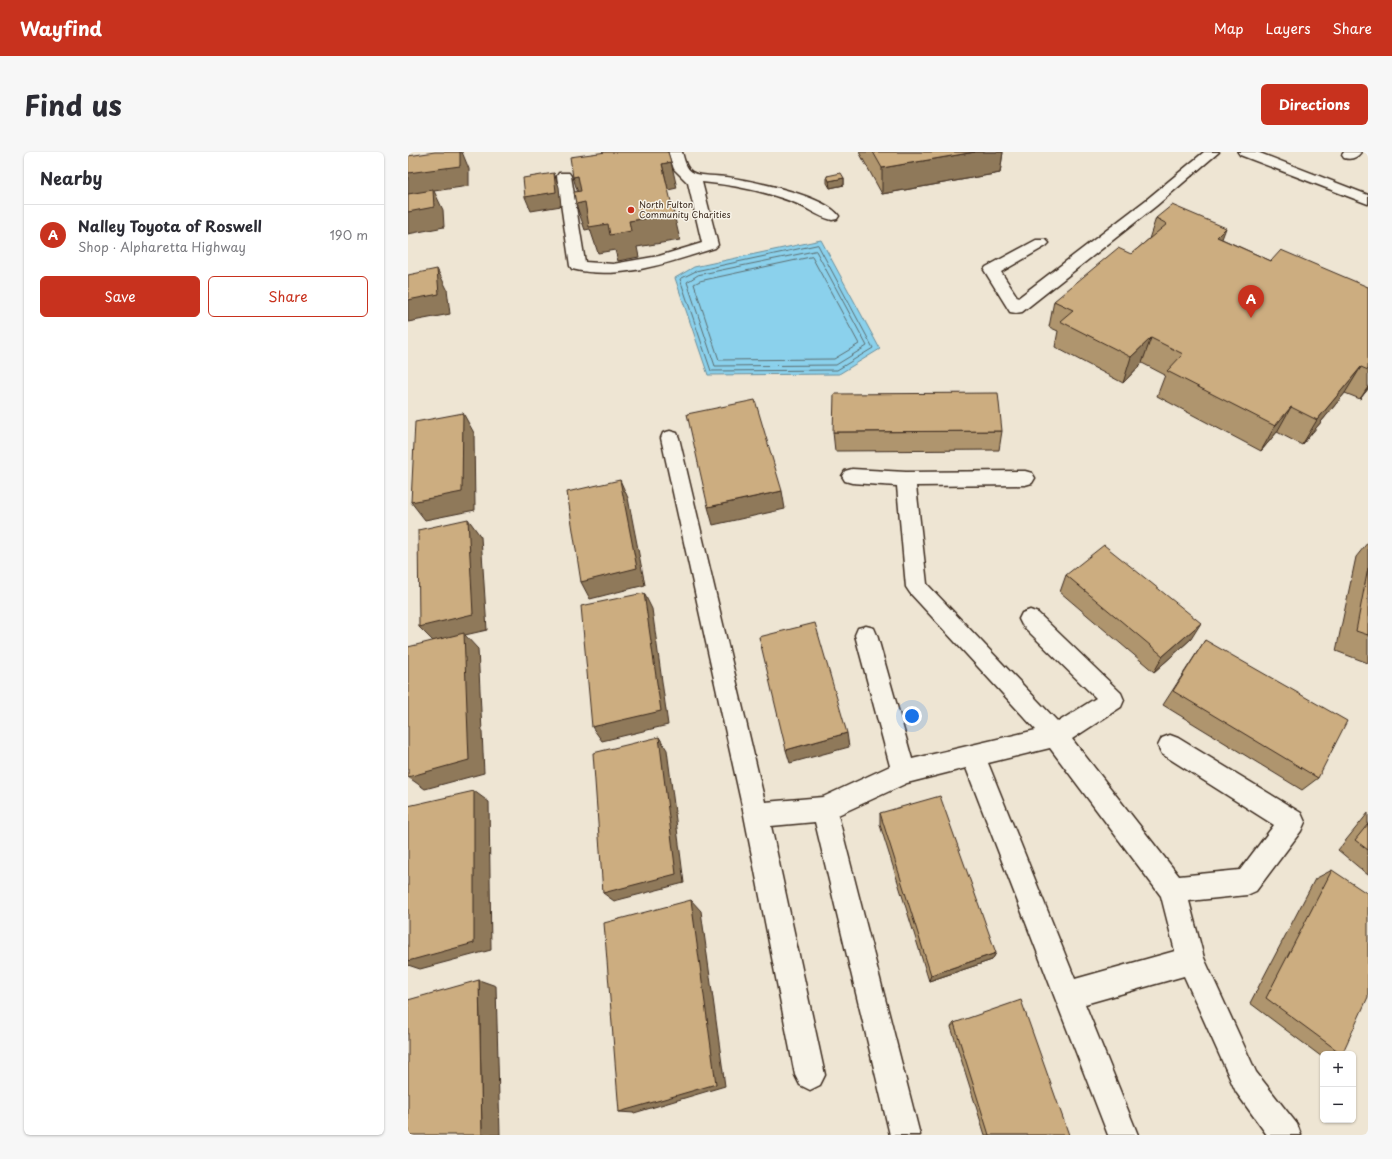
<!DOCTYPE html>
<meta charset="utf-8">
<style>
:root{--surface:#fff;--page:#f7f7f7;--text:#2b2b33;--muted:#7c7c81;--line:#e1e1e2;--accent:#c8321e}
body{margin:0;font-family:"Playpen Sans",sans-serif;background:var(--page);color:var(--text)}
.controls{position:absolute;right:12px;bottom:12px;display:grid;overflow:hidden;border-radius:6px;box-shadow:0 1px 3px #0004}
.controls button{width:36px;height:36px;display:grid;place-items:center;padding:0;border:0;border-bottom:1px solid var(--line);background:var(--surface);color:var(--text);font:20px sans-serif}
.you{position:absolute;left:504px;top:564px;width:14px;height:14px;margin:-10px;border:3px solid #fff;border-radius:50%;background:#1a73e8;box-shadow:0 0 0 6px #1a73e833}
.badge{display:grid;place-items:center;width:26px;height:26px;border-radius:50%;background:var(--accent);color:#fff;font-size:13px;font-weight:700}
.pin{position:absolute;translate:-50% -33px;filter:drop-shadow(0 1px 2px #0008)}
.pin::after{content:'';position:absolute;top:21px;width:14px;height:12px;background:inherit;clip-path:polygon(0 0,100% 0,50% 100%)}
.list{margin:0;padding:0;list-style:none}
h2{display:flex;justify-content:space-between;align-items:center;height:52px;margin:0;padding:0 16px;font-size:17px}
h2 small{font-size:13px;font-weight:400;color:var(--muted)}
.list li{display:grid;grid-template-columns:26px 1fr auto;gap:12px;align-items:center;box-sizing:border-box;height:60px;padding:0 16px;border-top:1px solid var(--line)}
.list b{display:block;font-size:15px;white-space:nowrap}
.list p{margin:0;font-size:13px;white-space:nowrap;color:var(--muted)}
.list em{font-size:13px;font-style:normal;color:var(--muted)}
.actions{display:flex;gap:8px;padding:12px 16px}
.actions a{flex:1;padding:9px 0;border:1px solid var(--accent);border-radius:6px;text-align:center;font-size:14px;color:var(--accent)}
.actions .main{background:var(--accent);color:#fff}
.map{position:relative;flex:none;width:960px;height:983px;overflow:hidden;border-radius:6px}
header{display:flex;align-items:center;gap:24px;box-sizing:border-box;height:56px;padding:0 20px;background:var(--accent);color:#fff}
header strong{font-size:19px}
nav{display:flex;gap:22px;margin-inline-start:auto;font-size:14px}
.intro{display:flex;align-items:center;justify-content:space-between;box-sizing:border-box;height:96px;padding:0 24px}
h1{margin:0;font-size:28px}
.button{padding:10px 18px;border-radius:6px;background:var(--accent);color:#fff;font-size:14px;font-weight:700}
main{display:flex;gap:24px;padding:0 24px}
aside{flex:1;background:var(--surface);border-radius:6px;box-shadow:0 1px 3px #0004}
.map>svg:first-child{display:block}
.water{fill:#8bd1ec;stroke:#6b8e9a}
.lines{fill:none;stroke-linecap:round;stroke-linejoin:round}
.shore{stroke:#5b6d70;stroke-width:1}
.minor-casing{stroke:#3b2a1e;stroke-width:3}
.highway-casing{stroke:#3b2a1e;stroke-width:3}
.minor{fill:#f7f3e8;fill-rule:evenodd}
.highway{fill:#f7f3e8;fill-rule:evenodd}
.wall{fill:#af956e;stroke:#3b2a1e}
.shaded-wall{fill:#8f795a;stroke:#3b2a1e}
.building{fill:#ccad80;stroke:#3b2a1e}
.poi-dot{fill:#c8321e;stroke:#f7f3e8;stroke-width:1.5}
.labels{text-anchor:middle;stroke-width:3;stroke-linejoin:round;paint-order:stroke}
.far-poi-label{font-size:9px;fill:#3b2a1e;stroke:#f7f3e8;text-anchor:start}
</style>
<header>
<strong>Wayfind</strong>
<nav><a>Map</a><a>Layers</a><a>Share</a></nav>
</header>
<div class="intro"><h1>Find us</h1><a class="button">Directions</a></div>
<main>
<aside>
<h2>Nearby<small></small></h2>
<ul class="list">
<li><span class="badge">A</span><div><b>Nalley Toyota of Roswell</b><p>Shop · Alpharetta Highway</p></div><em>190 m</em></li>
</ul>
<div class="actions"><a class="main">Save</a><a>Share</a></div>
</aside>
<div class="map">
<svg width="960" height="983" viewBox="0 0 960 983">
<rect width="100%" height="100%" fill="#eee5d3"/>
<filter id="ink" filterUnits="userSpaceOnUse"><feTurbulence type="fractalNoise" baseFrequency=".025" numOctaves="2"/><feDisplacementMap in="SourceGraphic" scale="8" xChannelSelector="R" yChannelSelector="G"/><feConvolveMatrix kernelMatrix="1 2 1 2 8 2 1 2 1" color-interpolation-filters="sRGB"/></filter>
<g filter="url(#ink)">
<path class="water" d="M413 88 472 197 431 222 300 223 267 126 286 115Z"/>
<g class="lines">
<g class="shore">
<path d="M410 93 465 196 429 218 303 219 272 127 288 119Z"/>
<path d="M408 99 459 194 428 213 307 214 279 130 290 123Z"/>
<path d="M404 105 451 192 426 207 311 208 286 132 292 129Z"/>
</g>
<defs>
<g id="minor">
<path d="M260 0H274C276 7 278 18 286 21 292 24 311 24 319 25 344 29 417 43 431 64L429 67 424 68C410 65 398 55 385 50 356 39 325 33 294 30L310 93 307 96C262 110 212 129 164 117L162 114 149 24 151 21H161L163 24 177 110 205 112 251 104 294 91 280 31 266 17Z"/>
<path d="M796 0H811L748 54 614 160 608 161 602 160 576 118 578 115 628 88H638L641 91 638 94 593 120 610 146 738 48Z"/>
<path d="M936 0H953C949 6 943 8 936 6L934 3Z"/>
<path d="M262 279 269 281 271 286 357 650 415 645 482 614 447 483 450 476 458 474 466 476 469 483 504 607 628 578 502 441 498 435 489 334 444 331 437 329 434 324 437 319 444 317 498 320 617 319 624 321 627 326 624 331 617 333 508 334 519 432 650 570 688 546 614 473 611 467 614 461 622 458 630 461 713 541 716 548 713 555 664 587 771 724 832 718 866 673 754 602 750 594 754 586 762 583 770 586 893 661 897 670 893 679 848 739 839 743 781 749 796 806 848 920 889 972 893 983H859L828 940 776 824 677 852 730 983H700L558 616 499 631 430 663 512 983H482L407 670 363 674 417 923 412 933 402 938 392 933 387 923 336 663 253 286 255 281ZM642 596 753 744 767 799 667 827 580 611Z"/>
</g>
<path id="highway" d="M830 0H849L960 43V52L832 3Z"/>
</defs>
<use href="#minor" class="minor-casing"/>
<use href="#highway" class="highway-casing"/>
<use href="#minor" class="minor"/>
<use href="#highway" class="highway"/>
</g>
<g class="wall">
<path d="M451 0H595L592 21 474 42Z"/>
<path d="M419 24 436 26V33L422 36 419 31Z"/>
<path d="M748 66 814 87 863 109 960 135V237L952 247 937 241 894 293 869 280 853 299 749 244 757 223 734 211 715 231 647 195 650 179 641 175 646 149 723 102 741 87Z"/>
<path d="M594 279 591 298 427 299 425 280Z"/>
<path d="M960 390V511L928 499 948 405Z"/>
<path d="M658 423 783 487 746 520 652 440Z"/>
<path d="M797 488 910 626 894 638 755 553Z"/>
<path d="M472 661 588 801 584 808 521 829 472 673Z"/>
<path d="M960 661V723L930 698Z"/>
<path d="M924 718 934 902H915V905H914L842 851 907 727Z"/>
<path d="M546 871 661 983H577L543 875Z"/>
</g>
<g class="shaded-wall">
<path d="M52 0H54L61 17V34L26 39 35 58 36 75 0 82V21Z"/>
<path d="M567 0H595L592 21 474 42V16Z"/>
<path d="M263 10 269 36 260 38 254 12Z"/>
<path d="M146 21 151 35 153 54 123 59 117 45Z"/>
<path d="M170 24 221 69 266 62 272 88 229 95 231 105 210 109 207 98 190 101 182 77 177 78 168 52 173 51 165 25Z"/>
<path d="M436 26V33L422 36 421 29Z"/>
<path d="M818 76 808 103 809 85Z"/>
<path d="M29 117 39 137 42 162 0 170V148Z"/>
<path d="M743 186 734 211 715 231 723 205Z"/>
<path d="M953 215 937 241 894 293 909 268Z"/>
<path d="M960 235V237L952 247Z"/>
<path d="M883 255 869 280 853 299 867 274Z"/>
<path d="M55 261 66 281 67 358 17 368 3 350Z"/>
<path d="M212 328 220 346 237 433 182 447 173 430Z"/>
<path d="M374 339 377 357 305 373 300 355Z"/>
<path d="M60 367 73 385 79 478 57 483 70 497 76 621 17 637 0 625 27 491 11 475Z"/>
<path d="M236 441 244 457 260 573 194 589 184 575Z"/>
<path d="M793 471 783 487 746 520 755 504Z"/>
<path d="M439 581 441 595 382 611 378 598Z"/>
<path d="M251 585 259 598 276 731 206 749 195 741Z"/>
<path d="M66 639 81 650 83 798 12 817 0 813V809Z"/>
<path d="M283 748 293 759 317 934 226 961 211 960Z"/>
<path d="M588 801 584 808 521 829 523 823Z"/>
<path d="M71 828 88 834 92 983H74Z"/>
</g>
<g class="building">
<path d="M27 0H52V14L0 21V4Z"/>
<path d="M198 0H260L263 10 254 12 266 62 221 69 223 79 202 83 200 72 181 75 177 50 168 52 166 40 173 39 170 24 165 25 162 5Z"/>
<path d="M465 0H567L474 16Z"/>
<path d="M146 21 148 40 117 45 115 26Z"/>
<path d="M433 21 436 26 421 29 419 24Z"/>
<path d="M25 38 26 55 0 60V42Z"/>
<path d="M764 53 818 76 809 85 863 109 873 98 960 135V218L953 215 909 268 883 255 867 274 759 219 775 202 743 186 723 205 652 169 665 158 646 149 710 96 723 102 759 72 748 66Z"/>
<path d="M29 117 31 142 0 148V123Z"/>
<path d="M590 241 594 279 425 280 426 242Z"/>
<path d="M347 248 374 339 300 355 279 262Z"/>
<path d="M55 261 54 340 3 350 7 270Z"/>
<path d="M212 328 229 416 173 430 159 340Z"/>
<path d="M60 367 65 462 11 475 10 378Z"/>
<path d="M696 393 793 471 755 504 658 423Z"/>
<path d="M960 416V483L948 479Z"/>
<path d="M236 441 253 559 184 575 173 454Z"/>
<path d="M407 471 439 581 378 598 351 485Z"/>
<path d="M56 481 61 608 0 625V495Z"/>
<path d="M797 488 939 569 910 626 765 539Z"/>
<path d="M251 585 268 722 195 741 185 601Z"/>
<path d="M66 639V791L0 809V654Z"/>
<path d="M532 644 588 801 523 823 472 661Z"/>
<path d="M960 672V698L947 688Z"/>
<path d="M924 718 960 742V845L934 902 858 846Z"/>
<path d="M283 748 308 932 211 960 196 771Z"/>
<path d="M71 828 74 983H0V848Z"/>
<path d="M613 848 661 983H581L546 871Z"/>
</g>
</g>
<circle class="poi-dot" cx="223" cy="58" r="4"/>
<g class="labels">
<g class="far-poi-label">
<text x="231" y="56">North Fulton<tspan x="231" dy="10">Community Charities</tspan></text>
</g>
</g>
</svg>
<div class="controls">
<button>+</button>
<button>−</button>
</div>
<div class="you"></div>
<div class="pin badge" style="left:843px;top:166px">A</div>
</div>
</main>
